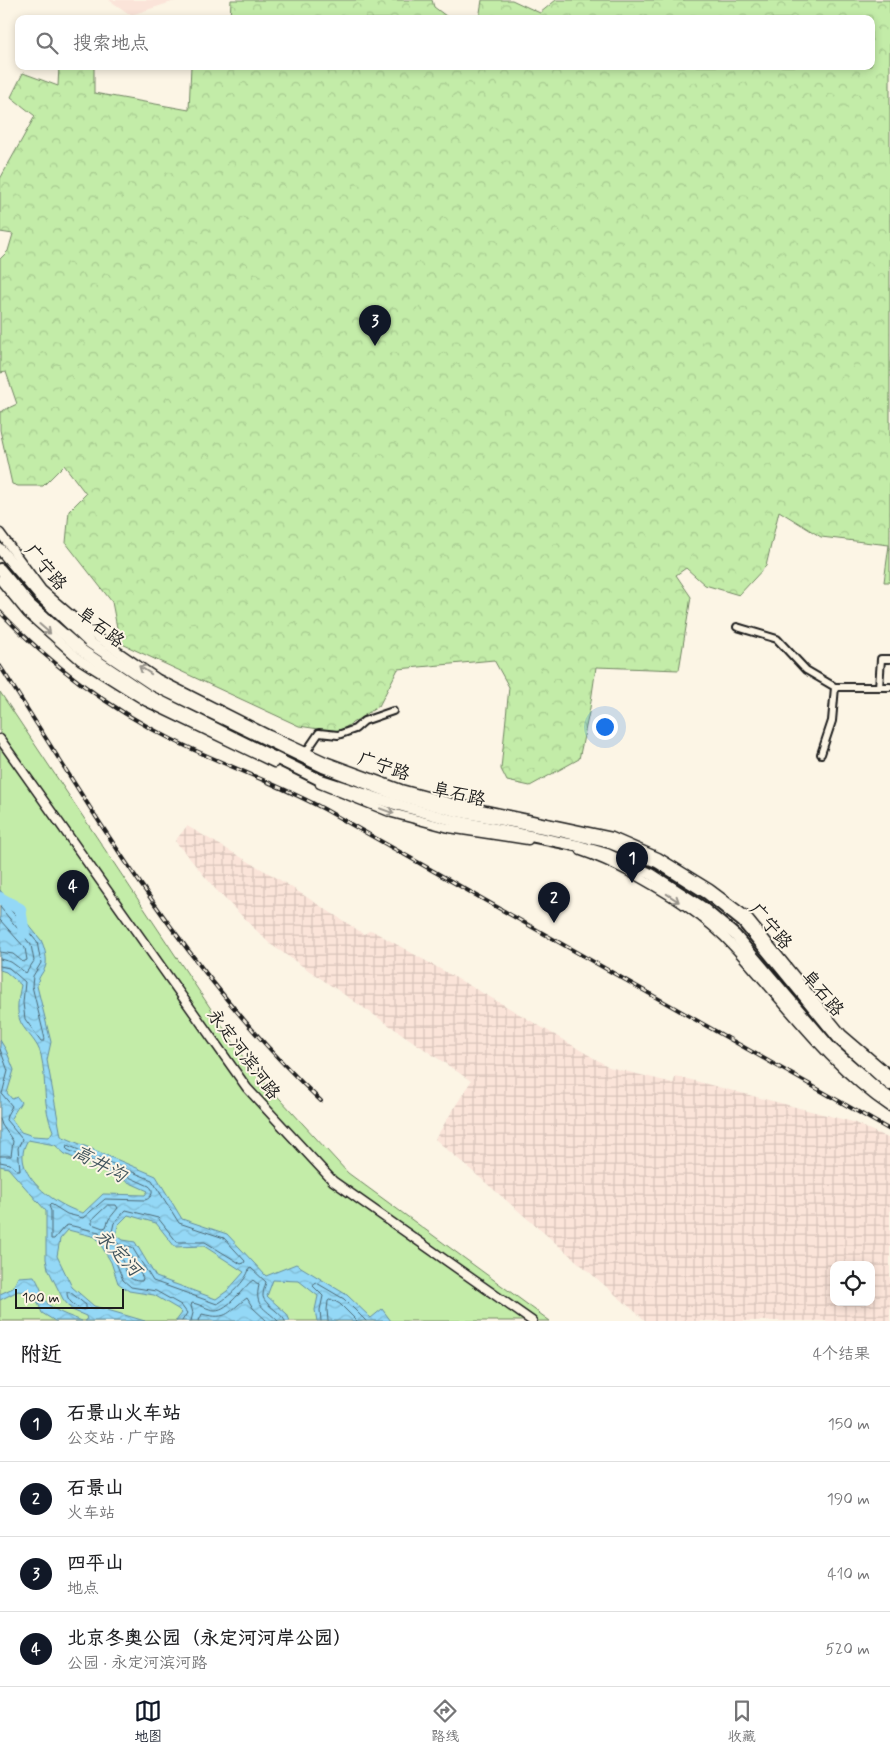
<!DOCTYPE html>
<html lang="zh">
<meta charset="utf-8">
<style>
:root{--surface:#fff;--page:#f6f6f6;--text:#202124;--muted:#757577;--line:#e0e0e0;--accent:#111827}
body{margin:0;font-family:Mynerve,"LXGW WenKai TC",sans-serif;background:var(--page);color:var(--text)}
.controls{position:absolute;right:15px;bottom:15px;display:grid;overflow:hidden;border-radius:10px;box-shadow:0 2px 8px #0003}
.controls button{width:45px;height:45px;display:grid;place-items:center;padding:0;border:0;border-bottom:1px solid var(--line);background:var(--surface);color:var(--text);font:25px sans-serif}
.scale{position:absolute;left:15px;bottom:12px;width:109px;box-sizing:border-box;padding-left:5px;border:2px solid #1c1c1c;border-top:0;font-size:14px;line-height:18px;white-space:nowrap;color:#1c1c1c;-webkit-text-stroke:4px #fcf5e5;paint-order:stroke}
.you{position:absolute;left:604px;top:726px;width:18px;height:18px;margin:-12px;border:4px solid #fff;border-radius:50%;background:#1a73e8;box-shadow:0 0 0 8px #1a73e833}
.badge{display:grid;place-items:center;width:32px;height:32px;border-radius:50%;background:var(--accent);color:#fff;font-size:16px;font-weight:700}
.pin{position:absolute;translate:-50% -41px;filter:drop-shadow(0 1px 2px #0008)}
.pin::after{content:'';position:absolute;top:26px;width:18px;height:15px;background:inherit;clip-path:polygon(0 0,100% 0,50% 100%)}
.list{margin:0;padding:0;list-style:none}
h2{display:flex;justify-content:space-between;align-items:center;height:65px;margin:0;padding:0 20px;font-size:21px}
h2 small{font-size:16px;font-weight:400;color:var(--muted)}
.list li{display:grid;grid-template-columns:32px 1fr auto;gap:15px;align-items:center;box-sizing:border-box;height:75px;padding:0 20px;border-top:1px solid var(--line)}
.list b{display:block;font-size:19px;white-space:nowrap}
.list p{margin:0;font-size:16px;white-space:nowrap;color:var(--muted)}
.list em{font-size:16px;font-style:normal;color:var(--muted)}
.icon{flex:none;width:28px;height:28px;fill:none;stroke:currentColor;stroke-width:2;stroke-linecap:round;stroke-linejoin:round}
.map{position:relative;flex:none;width:890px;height:1321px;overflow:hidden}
.search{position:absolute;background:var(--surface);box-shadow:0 2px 8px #0003;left:15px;right:15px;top:15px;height:55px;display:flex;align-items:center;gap:12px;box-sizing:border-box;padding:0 18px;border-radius:10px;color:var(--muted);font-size:19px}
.sheet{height:365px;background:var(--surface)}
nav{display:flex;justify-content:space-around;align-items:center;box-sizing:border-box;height:70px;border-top:1px solid var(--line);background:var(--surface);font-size:14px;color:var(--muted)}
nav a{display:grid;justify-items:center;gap:2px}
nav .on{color:var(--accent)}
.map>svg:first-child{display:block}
.built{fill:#fbe4d9}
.industrial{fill:url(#industrial-grid);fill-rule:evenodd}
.green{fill:#c3eca8;stroke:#708462}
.forest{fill:url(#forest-crowns);stroke:#708462}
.water{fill:url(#water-waves);stroke:#648d9f;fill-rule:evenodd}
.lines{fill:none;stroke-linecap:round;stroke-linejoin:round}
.shore{stroke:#4c6773;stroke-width:1}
.river{stroke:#94d8f6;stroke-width:12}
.minor-casing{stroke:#1c1c1c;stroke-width:10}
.tertiary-casing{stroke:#1c1c1c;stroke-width:11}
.trunk-casing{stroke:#1c1c1c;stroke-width:14}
.minor{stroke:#fcf5e5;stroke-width:6}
.tertiary{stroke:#fcf5e5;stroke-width:8}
.trunk{stroke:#fcf5e5;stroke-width:10}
.rail-casing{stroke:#1c1c1c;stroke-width:4}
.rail{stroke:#fcf5e5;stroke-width:2;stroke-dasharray:5.5;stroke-linecap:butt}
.oneway{stroke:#97938b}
.labels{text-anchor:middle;stroke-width:4;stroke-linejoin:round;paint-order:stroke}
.street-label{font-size:18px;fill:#1c1c1c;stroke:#fcf5e5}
.water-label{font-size:19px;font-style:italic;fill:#40545d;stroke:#fcf5e5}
</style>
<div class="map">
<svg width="890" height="1321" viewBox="0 0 890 1321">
<defs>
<pattern id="industrial-grid" width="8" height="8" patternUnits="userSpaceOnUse" patternTransform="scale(1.25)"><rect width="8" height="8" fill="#fbe4d9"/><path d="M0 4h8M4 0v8" fill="none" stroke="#d7c3ba"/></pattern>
<pattern id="forest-crowns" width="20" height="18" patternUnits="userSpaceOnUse" patternTransform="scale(1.25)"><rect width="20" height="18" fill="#c3eca8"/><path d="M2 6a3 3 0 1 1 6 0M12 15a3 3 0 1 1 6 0" fill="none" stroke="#a7ca90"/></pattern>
<pattern id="water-waves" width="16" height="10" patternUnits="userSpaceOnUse" patternTransform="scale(1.25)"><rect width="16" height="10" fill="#94d8f6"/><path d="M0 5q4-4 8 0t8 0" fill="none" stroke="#7fb9d2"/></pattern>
</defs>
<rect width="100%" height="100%" fill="#fcf5e5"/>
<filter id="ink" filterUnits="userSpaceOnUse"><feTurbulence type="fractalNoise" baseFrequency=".02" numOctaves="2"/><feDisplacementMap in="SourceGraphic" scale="10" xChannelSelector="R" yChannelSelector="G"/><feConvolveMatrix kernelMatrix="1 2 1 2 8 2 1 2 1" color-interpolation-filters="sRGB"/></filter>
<g filter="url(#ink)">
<path class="built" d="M109 0H178L131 15Z"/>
<path class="industrial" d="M187 826 277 878 364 934 371 930 504 1005 609 1067 673 1083 676 1076 853 1122 890 1139V1321H646L435 1139 471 1081 270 944 217 891 175 841ZM834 1265H871V1302H834Z"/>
<path class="green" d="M0 692 247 1063 348 1173 550 1321H0Z"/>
<g class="forest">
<path d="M231 0H432L434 7 450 19H230Z"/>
<path d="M482 0H512L540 13 556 0H890V582H884L889 545 821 537 779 511 766 566 739 595 705 585 686 568 676 575 691 597 679 670 596 667 590 708 579 759 530 786 507 781 501 769 509 687 494 660 398 669 379 706 338 732 299 726 120 643 112 602 66 543 69 511 86 494 64 465 43 486H18L12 484 0 430V412L17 404 6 372 0 373V259L8 251 13 234 0 232V179L35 116 11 97 23 73 58 86 59 66H94V93L189 110 191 66H871V19H479Z"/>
</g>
<g class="water">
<path d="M0 890 41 940C44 946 47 956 46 964 45 972 38 975 37 986L51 1042 47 1060 61 1136 156 1176 182 1219 227 1234 266 1276 296 1264 347 1295 371 1318 382 1309 391 1321H317L315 1310 318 1296 299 1281 273 1280 267 1296 287 1314 290 1321H176L182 1313 178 1309 154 1295 129 1291 118 1283 111 1262 96 1237 68 1230 60 1239 57 1256 72 1287 94 1306 145 1321H85L87 1320 86 1316 72 1310 63 1299 48 1269 46 1259V1211L8 1168 0 1166V1040L6 1050 14 1070 7 1093 12 1099 17 1097 21 1102 11 1118 21 1132 33 1136 49 1137 53 1131C42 1106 47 1081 41 1055 38 1042 27 1034 21 1023 15 1011 19 996 21 985L6 972 0 970ZM28 1140 55 1145 65 1154 148 1191 145 1195 103 1194 83 1213C56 1206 7 1172 28 1140ZM128 1215 156 1223 175 1247 204 1246 244 1272 227 1291 216 1299 156 1277 135 1242 123 1240 116 1235 118 1225Z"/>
<path d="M34 1276C39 1283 41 1290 44 1298 50 1311 70 1316 82 1321H55L42 1313 36 1298 30 1293 18 1291 0 1300V1294L13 1288 18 1277Z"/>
</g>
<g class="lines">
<g class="shore">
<path d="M0 897 37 942 41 963 33 976 32 986 45 1039 44 1041H41L25 1019 23 1003 25 982 9 968 0 966"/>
<path d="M0 907 31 945 34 961 26 973 11 962 0 959"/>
<path d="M0 920 25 948 27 960 23 962 13 954 0 952"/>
<path d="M0 1049 8 1071 2 1094 12 1106 7 1115 6 1120 22 1139 18 1148 20 1170H17L10 1164 0 1162"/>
<path d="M0 1119 2 1125 13 1141 11 1156H0"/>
<path d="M108 1205H116L118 1208 109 1219 106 1227 103 1228 92 1224V1220Z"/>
<path d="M120 1252 128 1253 143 1278 142 1281C125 1282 126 1268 120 1255Z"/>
<path d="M67 1292H70L86 1305V1309L83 1310C76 1307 66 1301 67 1292Z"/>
<path d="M182 1321 187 1313 181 1305 156 1291 131 1287 123 1280 115 1260 99 1232 68 1225 64 1227 54 1239H51V1211L49 1206 51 1204 67 1214 83 1218 105 1199 145 1200C152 1198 155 1190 149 1186L68 1150 66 1148 67 1145 152 1180 179 1223 224 1238 245 1261 244 1263 241 1264 205 1242H177L158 1218 126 1210 114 1223 111 1236 120 1245 132 1247 153 1281 217 1304C227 1299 247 1280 249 1269L251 1268 266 1282C265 1286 263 1291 263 1295 262 1303 281 1312 285 1321"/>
<path d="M191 1321 193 1313 191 1306 192 1303C200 1304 208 1310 215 1310 229 1310 243 1287 253 1280L259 1285C254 1307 264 1307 278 1321"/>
<path d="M199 1321 202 1314C229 1321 228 1311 247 1298L253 1308 267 1321"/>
<path d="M321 1321 320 1310 323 1296 313 1286 315 1282 344 1299 366 1321"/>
<path d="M328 1321 327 1310 328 1301 331 1299 340 1304 357 1321"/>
</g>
<path class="river" d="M0 898 20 909 24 933"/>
<defs>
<g id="minor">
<path d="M737 627 777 639 806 670 835 687 832 721 821 754"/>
<path d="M835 687H890"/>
<path d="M879 687 881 659H890"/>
<path d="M306 752 319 733 338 735 355 729 364 721 393 711"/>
</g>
<g id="tertiary">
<path d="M0 533 42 590 94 635 158 679 269 735 325 761 401 789 453 803 612 837 658 857 710 889 746 916 842 1034 890 1075"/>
<path d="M0 580 28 614 80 660 147 702 274 763"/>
<path d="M0 739 247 1088 333 1181 532 1321"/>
<path d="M320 784 392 813 449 828 528 840"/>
<path d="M581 851C599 857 616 865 633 874 669 894 706 916 734 947 785 1002 828 1065 890 1107"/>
</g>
<g id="trunk">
<path d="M0 549 39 595 90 643 153 685 323 767 397 795 452 810 559 831 610 843 657 862 708 894 743 922 839 1039 890 1085"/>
<path d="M0 569 30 605 84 652 148 695 318 779 395 804 452 820 579 846 607 854 651 874 702 907 735 935 831 1048 881 1092 890 1098"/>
</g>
</defs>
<use href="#minor" class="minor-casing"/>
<use href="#tertiary" class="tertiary-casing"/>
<use href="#trunk" class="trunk-casing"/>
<use href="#minor" class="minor"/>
<use href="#tertiary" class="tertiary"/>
<use href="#trunk" class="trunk"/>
<defs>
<g id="rail">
<path d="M0 612C50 664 107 707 171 739 221 764 274 782 324 809L890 1130"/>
<path d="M0 666C96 816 190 978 321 1101"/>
</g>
</defs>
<use href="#rail" class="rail-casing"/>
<use href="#rail" class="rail"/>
</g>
<defs><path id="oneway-shaft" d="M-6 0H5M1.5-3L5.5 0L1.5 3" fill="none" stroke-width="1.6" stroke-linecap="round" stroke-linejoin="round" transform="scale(1.25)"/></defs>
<g class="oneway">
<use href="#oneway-shaft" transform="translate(45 629) rotate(41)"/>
<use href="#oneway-shaft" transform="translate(145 670) rotate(-146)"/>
<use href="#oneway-shaft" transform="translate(387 811) rotate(20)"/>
<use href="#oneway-shaft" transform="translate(673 898) rotate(33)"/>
</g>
</g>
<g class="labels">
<g class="street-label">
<text transform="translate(46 567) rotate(50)" y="6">广宁路</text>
<text transform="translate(101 627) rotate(38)" y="6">阜石路</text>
<text transform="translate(384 766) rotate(19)" y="6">广宁路</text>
<text transform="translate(459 794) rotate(13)" y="6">阜石路</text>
<text transform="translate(771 926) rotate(49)" y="6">广宁路</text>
<text transform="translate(823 993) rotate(50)" y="6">阜石路</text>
<text transform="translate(244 1054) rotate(53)" y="6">永定河滨河路</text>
</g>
<g class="water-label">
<text transform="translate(100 1163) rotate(28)" y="7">高井沟</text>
<text transform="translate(119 1252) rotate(46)" y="7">永定河</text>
</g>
</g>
</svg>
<div class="controls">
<button><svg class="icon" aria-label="locate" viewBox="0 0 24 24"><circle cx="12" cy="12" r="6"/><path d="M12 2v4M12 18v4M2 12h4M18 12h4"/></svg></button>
</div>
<div class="scale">100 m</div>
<div class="you"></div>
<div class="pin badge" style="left:632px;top:883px">1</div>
<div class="pin badge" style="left:554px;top:923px">2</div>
<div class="pin badge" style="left:375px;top:346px">3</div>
<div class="pin badge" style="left:73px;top:911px">4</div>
<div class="search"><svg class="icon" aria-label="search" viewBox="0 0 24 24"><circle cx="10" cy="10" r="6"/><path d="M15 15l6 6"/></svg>搜索地点</div>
</div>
<section class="sheet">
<h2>附近<small>4个结果</small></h2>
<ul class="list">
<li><span class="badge">1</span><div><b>石景山火车站</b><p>公交站 · 广宁路</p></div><em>150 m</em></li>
<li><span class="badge">2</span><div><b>石景山</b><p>火车站</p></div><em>190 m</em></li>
<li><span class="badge">3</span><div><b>四平山</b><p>地点</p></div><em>410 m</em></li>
<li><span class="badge">4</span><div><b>北京冬奥公园（永定河河岸公园）</b><p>公园 · 永定河滨河路</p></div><em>520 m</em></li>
</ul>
</section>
<nav>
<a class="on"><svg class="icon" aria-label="map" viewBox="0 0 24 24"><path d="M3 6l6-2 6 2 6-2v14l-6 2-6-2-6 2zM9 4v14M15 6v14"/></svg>地图</a>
<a><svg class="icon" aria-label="directions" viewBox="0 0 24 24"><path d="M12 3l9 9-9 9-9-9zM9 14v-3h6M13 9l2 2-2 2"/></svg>路线</a>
<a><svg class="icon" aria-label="saved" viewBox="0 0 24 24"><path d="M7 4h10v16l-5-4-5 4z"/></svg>收藏</a>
</nav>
